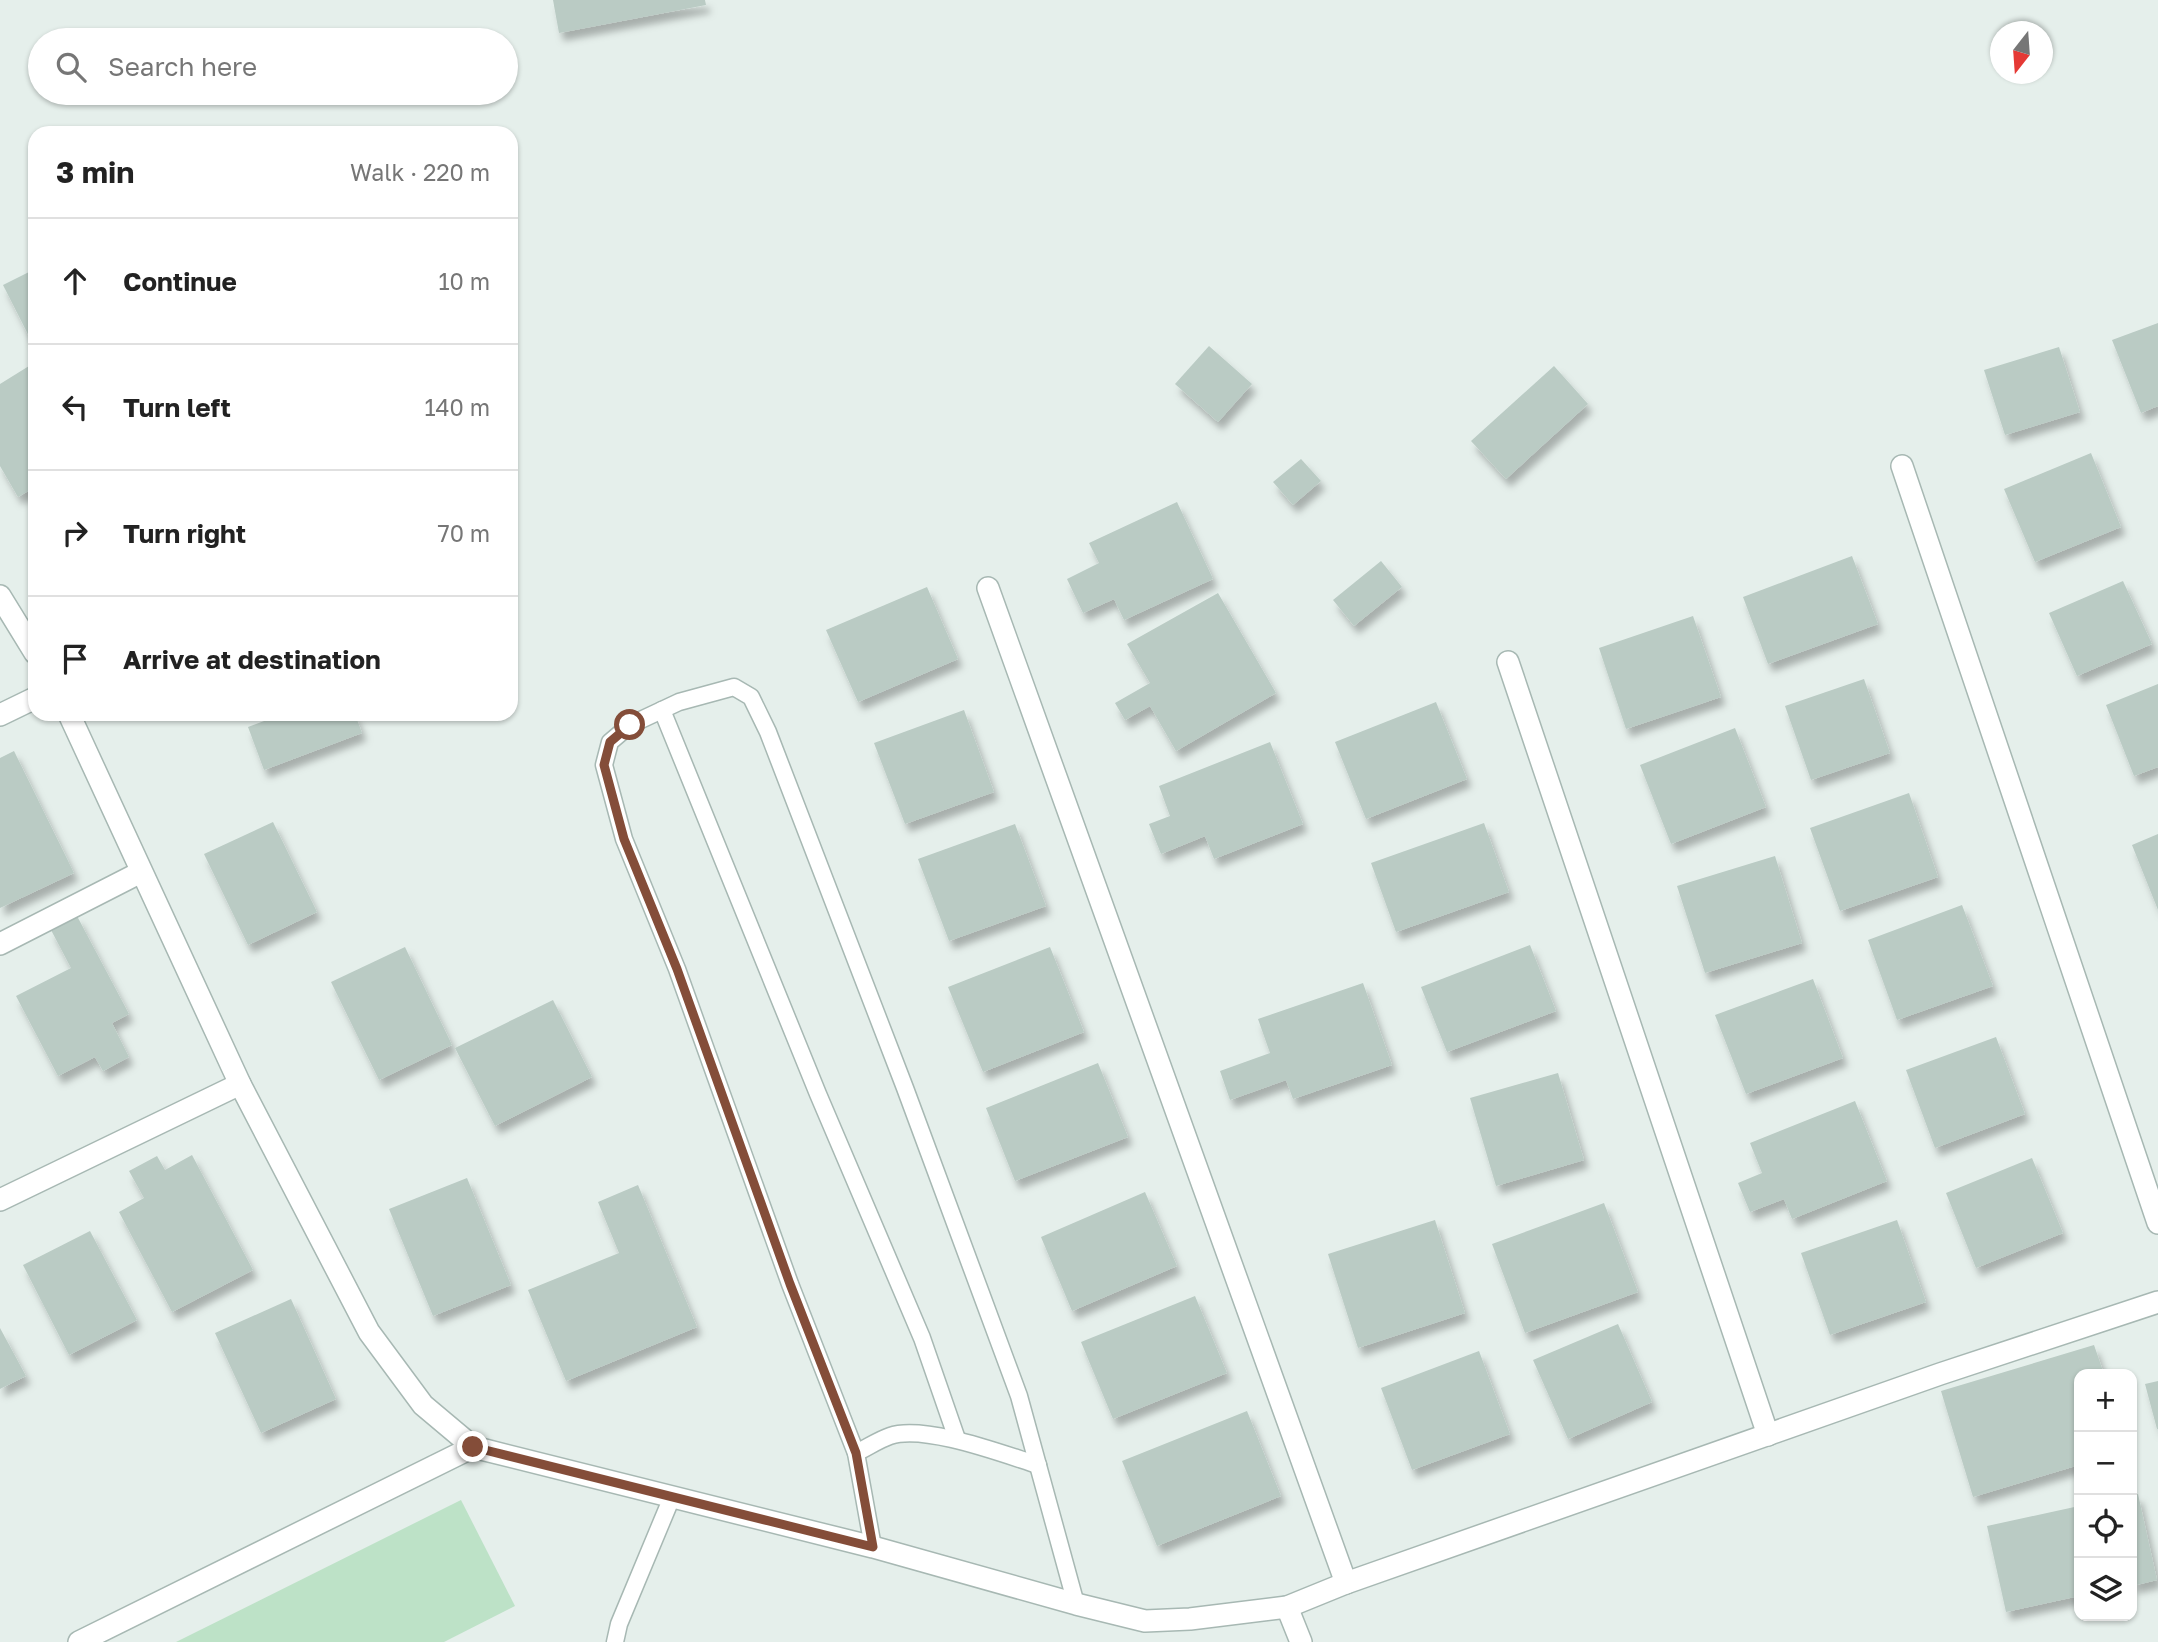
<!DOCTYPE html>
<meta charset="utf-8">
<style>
:root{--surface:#fff;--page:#f2f2f2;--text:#222;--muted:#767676;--line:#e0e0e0}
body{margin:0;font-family:"Golos Text",sans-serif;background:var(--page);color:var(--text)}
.controls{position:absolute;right:21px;bottom:21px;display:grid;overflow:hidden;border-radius:14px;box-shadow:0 2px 5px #0004}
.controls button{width:63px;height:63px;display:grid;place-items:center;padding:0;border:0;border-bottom:2px solid var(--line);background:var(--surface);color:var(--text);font:35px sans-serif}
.compass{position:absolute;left:1990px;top:21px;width:63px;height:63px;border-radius:50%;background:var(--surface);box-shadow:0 2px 5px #0004;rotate:197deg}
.stop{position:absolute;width:21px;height:21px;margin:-16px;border:5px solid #844d39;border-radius:50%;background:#fff}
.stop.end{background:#844d39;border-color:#fff;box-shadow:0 2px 7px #0008}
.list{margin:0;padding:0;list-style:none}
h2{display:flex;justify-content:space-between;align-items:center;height:91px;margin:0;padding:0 28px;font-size:30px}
h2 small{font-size:23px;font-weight:400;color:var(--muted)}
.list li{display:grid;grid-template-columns:46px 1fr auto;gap:21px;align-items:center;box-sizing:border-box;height:126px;padding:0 28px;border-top:2px solid var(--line)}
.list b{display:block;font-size:26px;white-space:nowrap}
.list em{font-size:23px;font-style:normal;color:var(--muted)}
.icon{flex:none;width:38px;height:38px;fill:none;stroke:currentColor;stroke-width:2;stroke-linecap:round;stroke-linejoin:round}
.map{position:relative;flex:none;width:2158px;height:1642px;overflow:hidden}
.search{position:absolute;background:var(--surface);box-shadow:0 2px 5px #0004;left:28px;top:28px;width:490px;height:77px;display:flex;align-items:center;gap:18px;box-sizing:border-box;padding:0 24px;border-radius:38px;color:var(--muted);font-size:26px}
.panel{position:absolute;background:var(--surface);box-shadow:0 2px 5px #0004;left:28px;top:126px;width:490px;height:595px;border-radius:21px}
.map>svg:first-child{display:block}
.park{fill:#bde2c7}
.building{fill:#bacbc4;filter:url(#shadow)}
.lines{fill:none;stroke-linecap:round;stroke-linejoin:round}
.lane-casing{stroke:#a7b8b3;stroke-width:19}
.street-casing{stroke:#a7b8b3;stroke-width:24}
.lane{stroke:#fff;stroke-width:16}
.street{stroke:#fff;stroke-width:21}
.route{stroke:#844d39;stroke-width:9}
</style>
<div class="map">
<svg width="2158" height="1642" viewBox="0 0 2158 1642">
<defs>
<filter id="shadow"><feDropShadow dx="4.5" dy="8" stdDeviation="3.5" flood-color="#0004"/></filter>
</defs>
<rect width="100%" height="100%" fill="#e5efeb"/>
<path class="park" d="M461 1500 515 1606 444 1642H176Z"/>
<g class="building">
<path d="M553 0H705L706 5 559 33Z"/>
<path d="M35 269V348L3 285Z"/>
<path d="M2158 323V406L2141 413 2112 340Z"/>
<path d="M1209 346 1252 384 1218 422 1175 384Z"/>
<path d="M2059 347 2080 412 2005 435 1984 370Z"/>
<path d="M29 366 35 376V487L18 497 0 466V384Z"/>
<path d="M1554 366 1588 404 1506 479 1471 441Z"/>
<path d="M2091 453 2121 527 2035 562 2004 489Z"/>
<path d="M1301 459 1321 481 1293 505 1273 482Z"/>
<path d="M1177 502 1213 579 1124 620 1114 599 1083 613 1067 579 1099 563 1089 543Z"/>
<path d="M1852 556 1878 624 1768 664 1743 597Z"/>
<path d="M1381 561 1402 587 1354 626 1333 600Z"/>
<path d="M2123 581 2152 644 2077 676 2049 613Z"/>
<path d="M927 587 958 659 858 702 826 630Z"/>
<path d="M1218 593 1276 693 1176 751 1150 706 1125 720 1115 703 1150 683 1127 644Z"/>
<path d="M1693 616 1721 697 1626 729 1599 648Z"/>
<path d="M1864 679 1890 753 1811 780 1785 706Z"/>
<path d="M2158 684V767L2134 776 2106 705Z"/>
<path d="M1436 702 1467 779 1366 819 1335 742Z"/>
<path d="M964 710 994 792 905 824 874 743Z"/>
<path d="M283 714H355L362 733 264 770 248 727Z"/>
<path d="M1735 728 1766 807 1671 844 1640 765Z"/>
<path d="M1270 742 1303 824 1214 859 1205 836 1161 854 1149 824 1170 816 1159 786Z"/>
<path d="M14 751 74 873 0 908V758Z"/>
<path d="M1909 793 1938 877 1840 911 1810 828Z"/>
<path d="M273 822 317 912 248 945 204 854Z"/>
<path d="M1484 823 1509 892 1396 932 1371 863Z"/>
<path d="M1015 824 1046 906 949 941 918 859Z"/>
<path d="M2158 834V910L2132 845Z"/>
<path d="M1775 856 1802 943 1705 973 1677 886Z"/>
<path d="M1962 905 1993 986 1897 1020 1868 940Z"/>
<path d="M77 916 129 1014 112 1023 129 1057 103 1071 95 1057 58 1076 16 996 71 968 51 930Z"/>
<path d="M1530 945 1556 1011 1447 1052 1421 987Z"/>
<path d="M405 947 452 1045 379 1080 331 982Z"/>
<path d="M1050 947 1084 1032 983 1072 948 987Z"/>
<path d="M1813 979 1843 1058 1746 1094 1715 1015Z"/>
<path d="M1363 983 1392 1065 1293 1099 1286 1080 1230 1100 1220 1071 1270 1053 1258 1019Z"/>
<path d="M553 1000 592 1077 495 1126 455 1048Z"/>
<path d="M1996 1037 2025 1114 1935 1148 1906 1070Z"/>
<path d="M1098 1063 1128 1137 1015 1181 986 1108Z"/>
<path d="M1558 1073 1584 1160 1496 1186 1470 1098Z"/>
<path d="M1855 1101 1887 1181 1792 1219 1784 1199 1750 1212 1738 1183 1762 1173 1750 1143Z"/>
<path d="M192 1155 253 1270 172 1312 119 1212 144 1198 129 1171 157 1156 165 1170Z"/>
<path d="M2032 1158 2063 1233 1976 1268 1946 1193Z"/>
<path d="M467 1178 511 1285 433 1316 389 1209Z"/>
<path d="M638 1185 697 1327 566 1381 528 1290 619 1253 598 1202Z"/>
<path d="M1145 1192 1177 1266 1072 1311 1041 1237Z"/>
<path d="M1604 1203 1638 1292 1525 1333 1492 1244Z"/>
<path d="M1435 1220 1465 1313 1358 1348 1328 1254Z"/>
<path d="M1897 1220 1926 1302 1830 1335 1801 1253Z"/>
<path d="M90 1231 137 1320 69 1355 23 1265Z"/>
<path d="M1195 1296 1227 1373 1113 1419 1081 1342Z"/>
<path d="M291 1299 336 1399 261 1433 215 1333Z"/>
<path d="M1618 1324 1652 1402 1568 1439 1533 1360Z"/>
<path d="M0 1328 26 1376 0 1389Z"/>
<path d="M2094 1345 2104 1374H2079V1465L1973 1497 1941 1391Z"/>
<path d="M1479 1351 1510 1434 1412 1470 1381 1388Z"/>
<path d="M2158 1381V1429H2157L2145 1384Z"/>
<path d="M1247 1411 1281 1496 1157 1546 1122 1461Z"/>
<path d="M2138 1494 2157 1580 2132 1586V1495Z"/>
<path d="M2079 1506V1596L2006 1612 1987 1526Z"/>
</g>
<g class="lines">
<defs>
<g id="lane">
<path d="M662 710 818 1094 922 1338 957 1439"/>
<path d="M856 1453C867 1448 878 1440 890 1436 924 1424 1003 1454 1038 1465"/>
<path d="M873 1547 856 1453 790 1284 677 969 624 839 604 765 610 742 630 725 679 702 734 687 751 697 768 732 905 1088 1019 1396 1076 1604"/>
<path d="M615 1642 619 1624 672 1497"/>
</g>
<g id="street">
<path d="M1902 466 2158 1223"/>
<path d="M988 588 1346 1583"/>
<path d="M0 596 35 653"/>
<path d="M1508 662 1768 1435"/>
<path d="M69 714 240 1084 369 1332 423 1405 473 1447 873 1547 1076 1604 1145 1621 1190 1619 1287 1607 1346 1583 1940 1374 2158 1302"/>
<path d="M0 715 35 698"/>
<path d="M0 944 141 872"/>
<path d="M0 1200 240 1084"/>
<path d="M1287 1607 1301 1642"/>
<path d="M79 1642 473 1447"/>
</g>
</defs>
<use href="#lane" class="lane-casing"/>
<use href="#street" class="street-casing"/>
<use href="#lane" class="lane"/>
<use href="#street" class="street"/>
</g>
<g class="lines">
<path class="route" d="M473 1447 873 1547 856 1453 790 1284 677 969 624 839 604 765 610 742 630 725"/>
</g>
</svg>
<div class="controls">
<button>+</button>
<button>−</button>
<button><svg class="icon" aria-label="locate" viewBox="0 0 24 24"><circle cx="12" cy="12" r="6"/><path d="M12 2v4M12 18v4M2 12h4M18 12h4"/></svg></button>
<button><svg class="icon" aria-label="layers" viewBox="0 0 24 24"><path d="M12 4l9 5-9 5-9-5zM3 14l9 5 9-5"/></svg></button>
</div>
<svg class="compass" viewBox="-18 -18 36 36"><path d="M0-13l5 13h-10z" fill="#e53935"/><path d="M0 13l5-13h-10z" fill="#767676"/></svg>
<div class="stop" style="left:630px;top:725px"></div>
<div class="stop end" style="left:473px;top:1447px"></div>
<div class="search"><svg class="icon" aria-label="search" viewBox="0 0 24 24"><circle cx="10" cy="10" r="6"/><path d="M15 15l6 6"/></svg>Search here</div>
<section class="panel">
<h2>3 min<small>Walk · 220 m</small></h2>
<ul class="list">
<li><svg class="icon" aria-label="ahead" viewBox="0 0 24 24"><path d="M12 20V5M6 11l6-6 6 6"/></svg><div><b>Continue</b></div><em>10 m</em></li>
<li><svg class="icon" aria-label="left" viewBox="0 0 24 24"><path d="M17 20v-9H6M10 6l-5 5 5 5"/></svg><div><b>Turn left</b></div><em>140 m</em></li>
<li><svg class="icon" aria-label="right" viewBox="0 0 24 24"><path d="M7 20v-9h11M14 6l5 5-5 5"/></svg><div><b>Turn right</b></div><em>70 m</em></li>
<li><svg class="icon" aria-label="arrive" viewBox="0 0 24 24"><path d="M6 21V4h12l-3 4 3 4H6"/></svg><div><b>Arrive at destination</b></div></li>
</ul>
</section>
</div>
